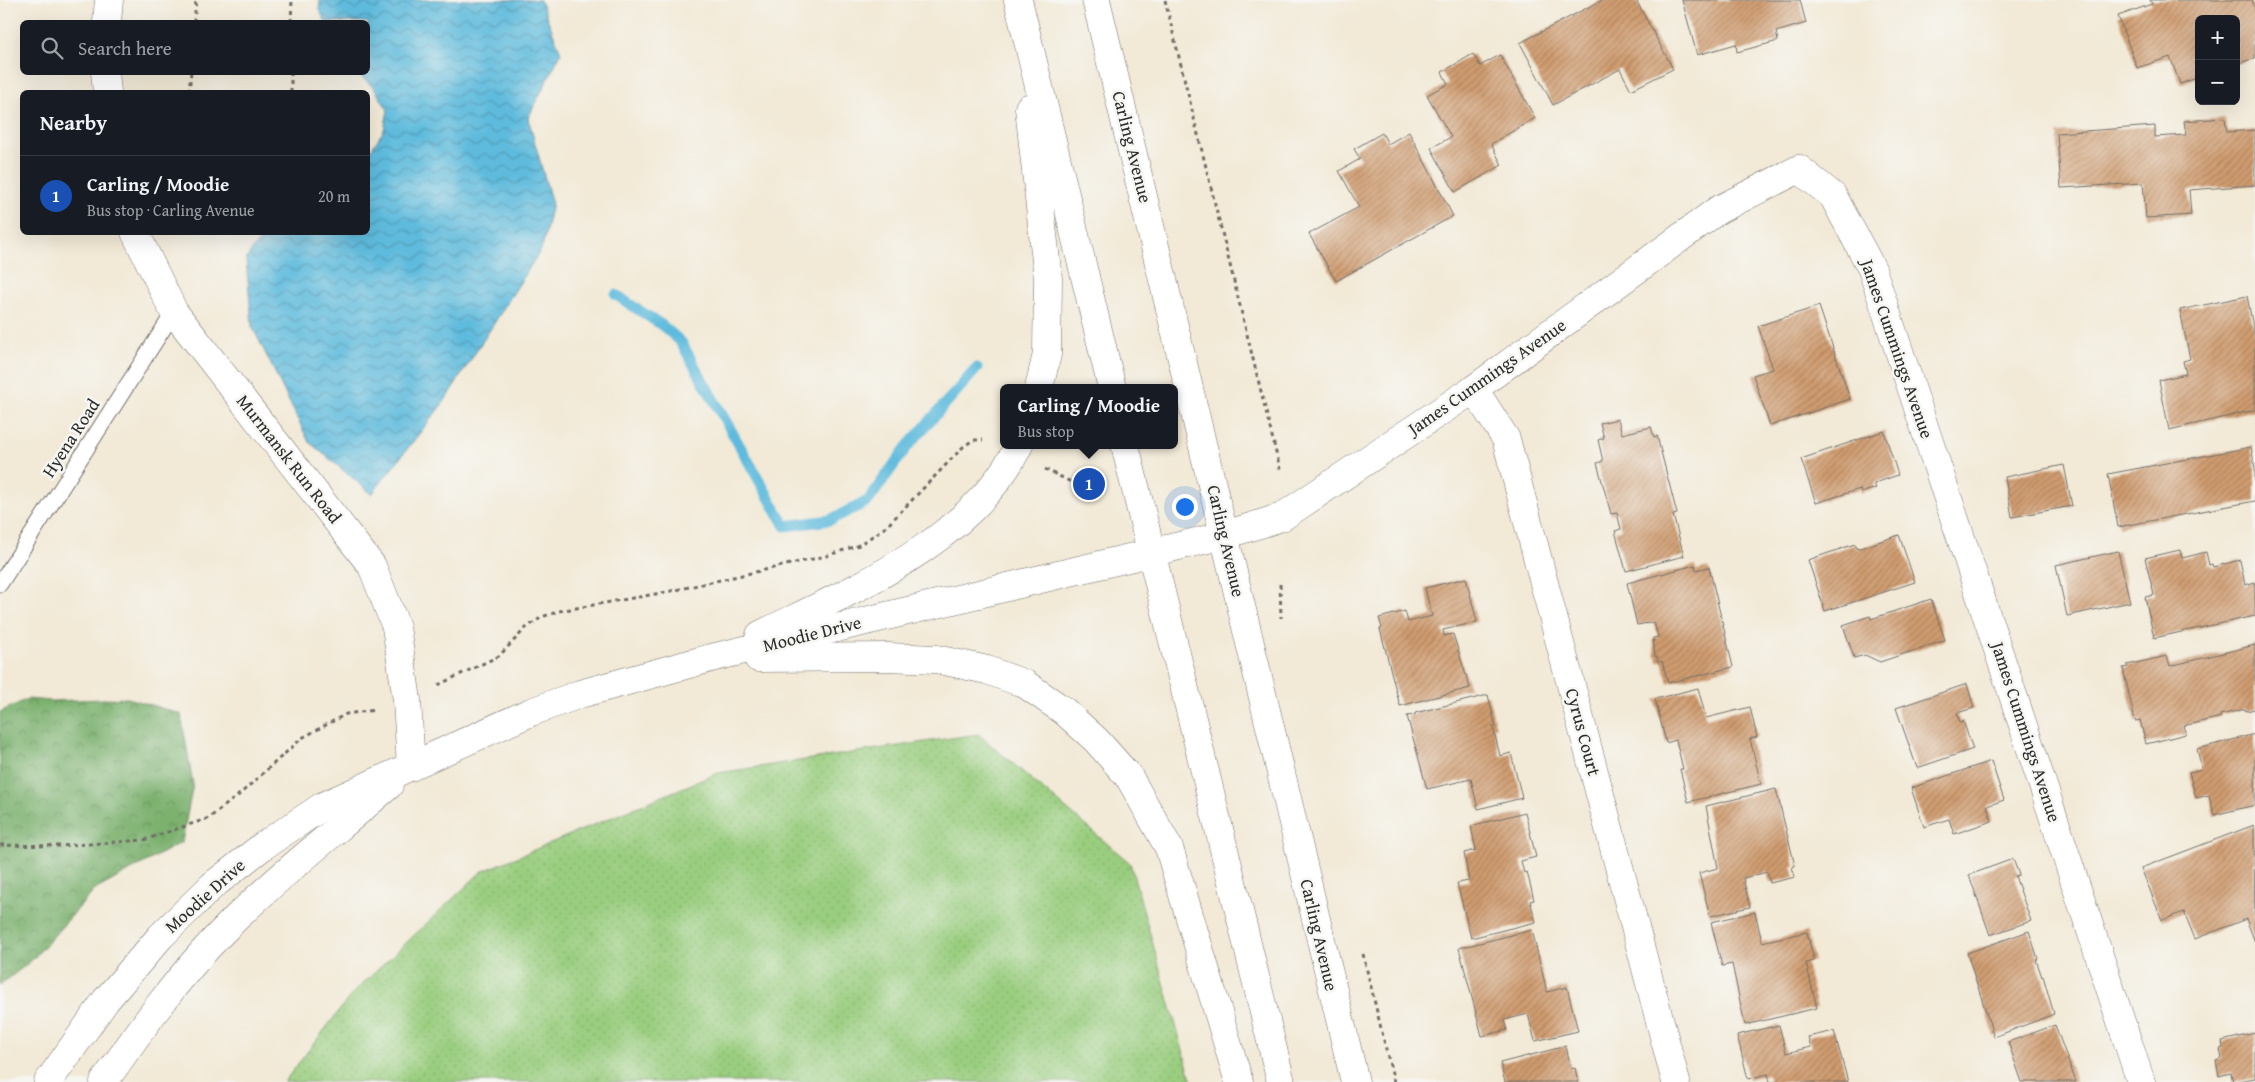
<!DOCTYPE html>
<meta charset="utf-8">
<style>
:root{--surface:#171b24;--page:#20242c;--text:#f1f3f6;--muted:#9ea1a6;--line:#363941;--accent:#db2777}
body{margin:0;font-family:"Gentium Book Plus",serif;background:var(--page);color:var(--text)}
.controls{position:absolute;right:15px;top:15px;display:grid;overflow:hidden;border-radius:8px;box-shadow:0 5px 20px #0002}
.controls button{width:45px;height:45px;display:grid;place-items:center;padding:0;border:0;border-bottom:1px solid var(--line);background:var(--surface);color:var(--text);font:25px sans-serif}
.you{position:absolute;left:1184px;top:506px;width:18px;height:18px;margin:-12px;border:4px solid #fff;border-radius:50%;background:#1a73e8;box-shadow:0 0 0 8px #1a73e833}
.badge{display:grid;place-items:center;width:32px;height:32px;border-radius:50%;background:var(--accent);color:#fff;font-size:16px;font-weight:700}
.pin{position:absolute;translate:-50% -50%;border:2px solid #fff;box-shadow:0 1px 5px #0006}
.popup{position:absolute;left:1000px;top:384px;width:178px;height:65px;box-sizing:border-box;display:grid;place-content:center;border-radius:8px;background:var(--surface);filter:drop-shadow(0 1px 4px #0005);font-size:16px;white-space:nowrap;color:var(--muted)}
.popup b{font-size:19px;color:var(--text)}
.popup::after{content:'';position:absolute;left:50%;top:100%;margin-left:-10px;border:10px solid transparent;border-top-color:var(--surface)}
.list{margin:0;padding:0;list-style:none}
h2{display:flex;justify-content:space-between;align-items:center;height:65px;margin:0;padding:0 20px;font-size:21px}
h2 small{font-size:16px;font-weight:400;color:var(--muted)}
.list li{display:grid;grid-template-columns:32px 1fr auto;gap:15px;align-items:center;box-sizing:border-box;height:80px;padding:0 20px;border-top:1px solid var(--line)}
.list b{display:block;font-size:19px;white-space:nowrap}
.list p{margin:0;font-size:16px;white-space:nowrap;color:var(--muted)}
.list em{font-size:16px;font-style:normal;color:var(--muted)}
.icon{flex:none;width:28px;height:28px;fill:none;stroke:currentColor;stroke-width:2;stroke-linecap:round;stroke-linejoin:round}
.map{position:relative;flex:none;width:2255px;height:1082px;overflow:hidden}
.search{position:absolute;background:var(--surface);box-shadow:0 5px 20px #0002;left:20px;top:20px;width:350px;height:55px;display:flex;align-items:center;gap:12px;box-sizing:border-box;padding:0 18px;border-radius:8px;color:var(--muted);font-size:19px}
.panel{position:absolute;background:var(--surface);box-shadow:0 5px 20px #0002;left:20px;top:90px;width:350px;height:145px;border-radius:8px}
.map>svg:first-child{display:block}
.grass{fill:url(#grass-dots);stroke:#627c55}
.forest{fill:url(#forest-crowns);stroke:#536e4c}
.water{fill:url(#water-waves);stroke:#457384}
.lines{fill:none;stroke-linecap:round;stroke-linejoin:round}
.stream{stroke:#5fbbdd;stroke-width:11}
.building{fill:url(#building-hatch)}
.service-casing{stroke:#716e67;stroke-width:17}
.minor-casing{stroke:#716e67;stroke-width:29}
.secondary-casing{stroke:#716e67;stroke-width:29}
.path{stroke:#716e67;stroke-width:3;stroke-dasharray:4 4;stroke-linecap:butt}
.service{stroke:#fff;stroke-width:15}
.minor{stroke:#fff;stroke-width:28}
.secondary{stroke:#fff;stroke-width:28}
.labels{text-anchor:middle;stroke-width:5;stroke-linejoin:round;paint-order:stroke}
.street-label{font-size:18px;fill:#2b2b2b;stroke:#f6f6f2}
</style>
<div class="map">
<svg width="2255" height="1082" viewBox="0 0 2255 1082">
<defs>
<pattern id="grass-dots" width="8" height="8" patternUnits="userSpaceOnUse" patternTransform="scale(1.25)"><rect width="8" height="8" fill="#9ace7f"/><path d="M2 2h.1M6 6h.1" fill="none" stroke="#85b16e" stroke-width="1.8" stroke-linecap="round"/></pattern>
<pattern id="forest-crowns" width="20" height="18" patternUnits="userSpaceOnUse" patternTransform="scale(1.25)"><rect width="20" height="18" fill="#7bb16e"/><path d="M2 6a3 3 0 1 1 6 0M12 15a3 3 0 1 1 6 0" fill="none" stroke="#65905b"/></pattern>
<pattern id="water-waves" width="16" height="10" patternUnits="userSpaceOnUse" patternTransform="scale(1.25)"><rect width="16" height="10" fill="#5fbbdd"/><path d="M0 5q4-4 8 0t8 0" fill="none" stroke="#4f98b3"/></pattern>
<pattern id="building-hatch" width="6" height="6" patternUnits="userSpaceOnUse" patternTransform="scale(1.25)"><rect width="6" height="6" fill="#d09c70"/><path d="M-1 1l2-2M0 6l6-6M5 7l2-2" fill="none" stroke="#a97f5c"/></pattern>
</defs>
<rect width="100%" height="100%" fill="#f6f6f2"/>
<filter id="ink" filterUnits="userSpaceOnUse"><feTurbulence type="fractalNoise" baseFrequency=".02" numOctaves="2"/><feDisplacementMap in="SourceGraphic" scale="10" xChannelSelector="R" yChannelSelector="G"/><feConvolveMatrix kernelMatrix="1 2 1 2 8 2 1 2 1" color-interpolation-filters="sRGB"/></filter>
<filter id="wash" filterUnits="userSpaceOnUse"><feTurbulence type="fractalNoise" baseFrequency=".0096" numOctaves="4" result="noise"/><feDisplacementMap in="SourceGraphic" scale="20" xChannelSelector="R" yChannelSelector="G"/><feGaussianBlur stdDeviation="1.12" result="paint"/><feColorMatrix in="noise" values="0 0 0 0 0 0 0 0 0 0 0 0 0 0 0 0 0 1.4 0 .05"/><feComposite in="paint" operator="in"/></filter>
<g filter="url(#wash)">
<rect width="100%" height="100%" fill="#f2e9d6"/>
<path class="grass" d="M978 734 1130 863 1192 1082H284L353 993 481 872 718 773Z"/>
<path class="forest" d="M128 698 181 714 193 784 182 842 95 890 31 961 0 985V712L27 699 52 701Z"/>
<path class="water" d="M320 0H540L561 53 528 118 552 204 542 248 444 402 372 494 309 442 252 326 246 259 264 233 368 232V154L384 130 388 110 374 88 357 73 368 72V22H326L319 10Z"/>
<g class="lines">
<path class="stream" d="M616 295 663 326 681 342 785 526 830 520 868 501 906 448 977 368"/>
</g>
<g id="blocks">
<g class="building">
<path d="M1602 0H1636L1673 69 1631 90 1620 69 1553 105 1520 43Z"/>
<path d="M1682 0H1800L1806 23 1776 32 1778 41 1737 52 1736 44 1697 55Z"/>
<path d="M2150 0H2252L2255 9V58L2236 64V19H2199V77L2180 84 2170 57 2137 68 2118 16 2152 4Z"/>
<path d="M1473 54 1480 66 1500 55 1535 118 1491 144 1502 165 1455 192 1431 148 1451 137 1427 95 1448 84 1442 72Z"/>
<path d="M2225 118 2227 132 2255 130V185L2189 190 2191 215 2146 218 2143 183 2061 188 2057 133 2155 126V137L2186 135 2184 121Z"/>
<path d="M1409 132 1453 216 1336 281 1309 234 1359 207 1339 171 1360 159 1354 149 1382 133 1388 144Z"/>
<path d="M2247 296 2255 337V410L2169 430 2159 380 2186 374 2183 361 2190 359 2180 310Z"/>
<path d="M1819 306 1850 399 1770 426 1753 375 1773 369 1758 326Z"/>
<path d="M1618 419 1622 434 1651 427 1654 437 1657 436 1677 514 1673 515 1684 556 1626 571 1615 531 1621 529 1617 513 1611 514 1597 463 1603 461 1598 440 1604 438 1600 423Z"/>
<path d="M1884 431 1898 475 1878 482 1874 484 1876 488 1861 493 1860 489 1816 503 1801 459Z"/>
<path d="M2251 447 2255 468V501L2118 527 2108 474Z"/>
<path d="M2064 465 2072 506 2012 517 2005 477Z"/>
<path d="M1899 535 1915 582 1825 611 1808 560 1855 544 1857 549Z"/>
<path d="M2180 550 2182 558 2206 552 2209 565 2212 564 2213 567 2240 560 2245 585 2255 582V616L2154 638 2145 597 2154 595 2145 558Z"/>
<path d="M2118 551 2130 602 2067 616 2056 565Z"/>
<path d="M1695 565 1696 570 1709 567 1733 667 1668 683 1662 661 1658 662 1657 656 1655 657 1653 638 1658 637 1654 622 1637 625 1627 583Z"/>
<path d="M1466 578 1477 622 1443 630 1444 636 1453 634 1470 688 1400 706 1380 629 1382 628 1379 618 1405 611 1408 622 1432 616 1425 588Z"/>
<path d="M1931 599 1945 640 1880 662 1865 655 1854 658 1843 625 1870 616 1871 619Z"/>
<path d="M2255 645V709L2246 711 2245 709 2220 715 2221 717 2183 726 2186 734 2146 744 2140 720 2135 721 2123 668 2128 667 2127 665 2167 656 2170 666Z"/>
<path d="M1967 684 1974 708 1957 713 1960 722 1963 721 1973 749 1917 768 1896 708Z"/>
<path d="M1698 688 1706 718 1750 707 1757 737 1750 739 1761 784 1688 802 1680 769H1683L1676 740 1666 743 1655 699Z"/>
<path d="M1488 695 1496 727H1493L1500 756 1511 753 1522 798 1478 809 1471 779 1427 789 1407 716 1415 715V713Z"/>
<path d="M2255 734V805L2214 815 2209 795 2196 798 2189 772 2202 769 2197 749Z"/>
<path d="M1991 761 2004 800 1987 806 1992 821 1954 834 1949 819 1924 827 1911 788Z"/>
<path d="M1776 789 1795 866 1792 867 1795 877 1770 883 1767 872 1743 878 1750 907 1710 916 1699 873 1718 868 1706 806Z"/>
<path d="M1525 812 1536 857 1521 861 1524 873 1527 872 1534 900 1530 901 1536 922 1471 938 1457 883 1469 881 1464 853 1476 850 1471 826Z"/>
<path d="M2254 825 2255 942 2246 919 2195 939 2184 912 2162 920 2141 868Z"/>
<path d="M2013 859 2019 875 2015 876 2031 921 1990 935 1969 875Z"/>
<path d="M1755 912 1762 942 1807 932 1814 961 1806 963 1817 1008 1745 1025 1732 964 1722 966 1711 922Z"/>
<path d="M1532 930 1547 992 1567 987 1578 1031 1535 1041 1528 1014 1504 1020 1507 1030 1482 1036 1459 948Z"/>
<path d="M2029 931 2038 959 2036 960 2042 977 2043 976 2054 1014 1994 1037 1967 953Z"/>
<path d="M1779 1025 1786 1053 1811 1047 1808 1037 1834 1031 1848 1082H1770L1768 1074 1748 1079 1737 1035Z"/>
<path d="M2055 1025 2076 1082H2022L2008 1042Z"/>
<path d="M2255 1033V1078L2233 1082 2231 1073 2219 1076 2216 1061 2222 1059 2220 1049 2223 1048 2222 1041Z"/>
<path d="M1566 1046 1571 1069 1575 1068 1578 1082H1505L1500 1063Z"/>
</g>
</g>
</g>
<g filter="url(#ink)">
<use href="#blocks" fill-opacity="0" stroke="#716e67" stroke-width="1"/>
<g class="lines">
<defs>
<path id="service" d="M0 584 174 312"/>
<g id="minor">
<path d="M107 22 109 0"/>
<path d="M105 72 107 92"/>
<path d="M135 232 174 312 372 566 396 627 407 700 411 767"/>
<path d="M1474 389 1506 439 1676 1082"/>
<path d="M1225 535 1282 517 1474 389 1718 210 1799 169 1833 196 1872 269 2141 1082"/>
</g>
<g id="secondary">
<path d="M1018 0 1112 388"/>
<path d="M1096 0 1355 1082"/>
<path d="M1029 108 1048 279 1047 354 1039 388"/>
<path d="M1125 445 1281 1082"/>
<path d="M760 635C852 590 972 542 1019 445"/>
<path d="M758 658 888 657 936 659 987 670 1025 684 1064 711 1096 740 1129 777 1169 848 1239 1082"/>
<path d="M48 1082 106 1000 160 937 212 886 263 846 323 806 531 712 580 694 711 658 1225 535"/>
<path d="M104 1082C140 1030 177 978 221 933 273 880 333 834 389 785"/>
</g>
</defs>
<use href="#service" class="service-casing"/>
<use href="#minor" class="minor-casing"/>
<use href="#secondary" class="secondary-casing"/>
<g class="path">
<path d="M1165 0 1280 469"/>
<path d="M194 22 196 0"/>
<path d="M291 22 292 0"/>
<path d="M291 72V92"/>
<path d="M189 92 191 72"/>
<path d="M1045 469 1101 497"/>
<path d="M1280 584 1281 618"/>
<path d="M438 685 499 656 526 628 542 617 559 611 667 592 826 556 859 545 886 527 963 447 973 440H983"/>
<path d="M0 845 60 846 144 840 209 818 240 794 302 738 346 714 375 710"/>
<path d="M1363 954 1394 1082"/>
</g>
<use href="#service" class="service"/>
<use href="#minor" class="minor"/>
<use href="#secondary" class="secondary"/>
</g>
</g>
<g class="labels">
<g class="street-label">
<text transform="translate(1132 147) rotate(76)" y="6">Carling Avenue</text>
<text transform="translate(1897 349) rotate(71)" y="6">James Cummings Avenue</text>
<text transform="translate(1487 377) rotate(-35)" y="6">James Cummings Avenue</text>
<text transform="translate(71 438) rotate(-57)" y="6">Hyena Road</text>
<text transform="translate(289 459) rotate(52)" y="6">Murmansk Run Road</text>
<text transform="translate(1226 541) rotate(77)" y="6">Carling Avenue</text>
<text transform="translate(812 634) rotate(-14)" y="6">Moodie Drive</text>
<text transform="translate(1583 732) rotate(75)" y="6">Cyrus Court</text>
<text transform="translate(2026 732) rotate(72)" y="6">James Cummings Avenue</text>
<text transform="translate(205 896) rotate(-42)" y="6">Moodie Drive</text>
<text transform="translate(1319 935) rotate(77)" y="6">Carling Avenue</text>
</g>
</g>
</svg>
<div class="controls">
<button>+</button>
<button>−</button>
</div>
<div class="you"></div>
<div class="pin badge" style="left:1089px;top:484px;background:#1a4fb4">1</div>
<div class="popup"><b>Carling / Moodie</b>Bus stop</div>
<div class="search"><svg class="icon" aria-label="search" viewBox="0 0 24 24"><circle cx="10" cy="10" r="6"/><path d="M15 15l6 6"/></svg>Search here</div>
<section class="panel">
<h2>Nearby<small></small></h2>
<ul class="list">
<li><span class="badge" style="background:#1a4fb4">1</span><div><b>Carling / Moodie</b><p>Bus stop · Carling Avenue</p></div><em>20 m</em></li>
</ul>
</section>
</div>
